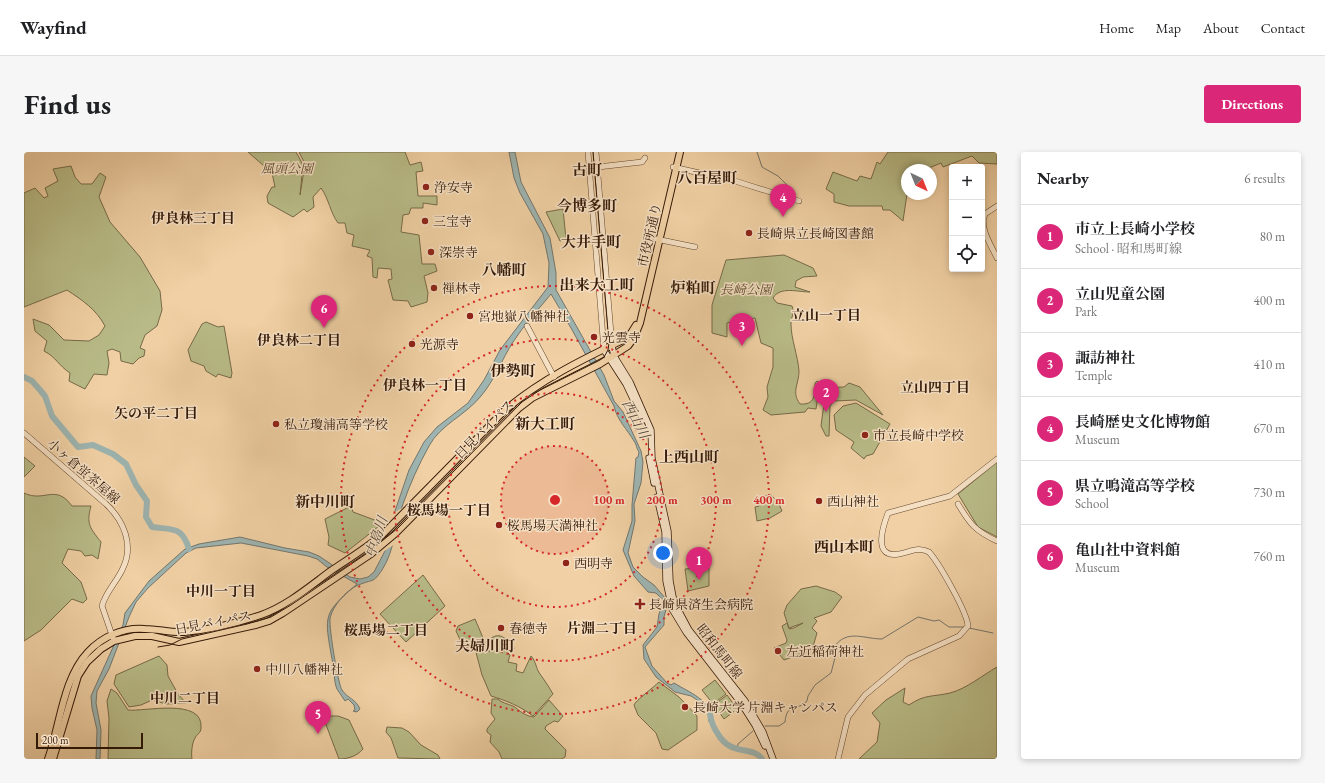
<!DOCTYPE html>
<meta charset="utf-8">
<style>
:root{--surface:#fff;--page:#f6f6f6;--text:#202124;--muted:#757577;--line:#e0e0e0;--accent:#db2777}
body{margin:0;font-family:"EB Garamond","Noto Serif JP",serif;background:var(--page);color:var(--text)}
.controls{position:absolute;right:12px;top:12px;display:grid;overflow:hidden;border-radius:4px;box-shadow:0 2px 6px #0003}
.controls button{width:36px;height:36px;display:grid;place-items:center;padding:0;border:0;border-bottom:1px solid var(--line);background:var(--surface);color:var(--text);font:20px sans-serif}
.compass{position:absolute;left:877px;top:12px;width:36px;height:36px;border-radius:50%;background:var(--surface);box-shadow:0 2px 6px #0003;rotate:137deg}
.scale{position:absolute;left:12px;bottom:10px;width:107px;box-sizing:border-box;padding-left:4px;border:2px solid #361a08;border-top:0;font-size:11px;line-height:14px;white-space:nowrap;color:#361a08;-webkit-text-stroke:3px #f5e0c4;paint-order:stroke}
.you{position:absolute;left:639px;top:401px;width:14px;height:14px;margin:-10px;border:3px solid #fff;border-radius:50%;background:#1a73e8;box-shadow:0 0 0 6px #1a73e833}
.badge{display:grid;place-items:center;width:26px;height:26px;border-radius:50%;background:var(--accent);color:#fff;font-size:13px;font-weight:700}
.pin{position:absolute;translate:-50% -33px;filter:drop-shadow(0 1px 2px #0008)}
.pin::after{content:'';position:absolute;top:21px;width:14px;height:12px;background:inherit;clip-path:polygon(0 0,100% 0,50% 100%)}
.list{margin:0;padding:0;list-style:none}
h2{display:flex;justify-content:space-between;align-items:center;height:52px;margin:0;padding:0 16px;font-size:17px}
h2 small{font-size:13px;font-weight:400;color:var(--muted)}
.list li{display:grid;grid-template-columns:26px 1fr auto;gap:12px;align-items:center;box-sizing:border-box;height:64px;padding:0 16px;border-top:1px solid var(--line)}
.list b{display:block;font-size:15px;white-space:nowrap}
.list p{margin:0;font-size:13px;white-space:nowrap;color:var(--muted)}
.list em{font-size:13px;font-style:normal;color:var(--muted)}
.icon{flex:none;width:22px;height:22px;fill:none;stroke:currentColor;stroke-width:2;stroke-linecap:round;stroke-linejoin:round}
.map{position:relative;flex:none;width:973px;height:607px;overflow:hidden;border-radius:4px}
header{display:flex;align-items:center;gap:24px;box-sizing:border-box;height:56px;padding:0 20px;background:var(--surface);border-bottom:1px solid var(--line)}
header strong{font-size:19px}
nav{display:flex;gap:22px;margin-inline-start:auto;font-size:14px}
.intro{display:flex;align-items:center;justify-content:space-between;box-sizing:border-box;height:96px;padding:0 24px}
h1{margin:0;font-size:28px}
.button{padding:10px 18px;border-radius:4px;background:var(--accent);color:#fff;font-size:14px;font-weight:700}
main{display:flex;gap:24px;padding:0 24px}
aside{flex:1;background:var(--surface);border-radius:4px;box-shadow:0 2px 6px #0003}
.map>svg:first-child{display:block}
.green{fill:#b8bb87;stroke:#776a48}
.water{fill:#9db4b0;stroke:#74766d}
.pier{fill:#f0d0a4}
.lines{fill:none;stroke-linecap:round;stroke-linejoin:round}
.stream{stroke:#74766d;stroke-width:1}
.river{stroke:#9db4b0;stroke-width:6}
.tertiary-casing{stroke:#64482f;stroke-width:6}
.secondary-casing{stroke:#361a08;stroke-width:7}
.trunk-casing{stroke:#361a08;stroke-width:8}
.tertiary{stroke:#f5e0c4;stroke-width:5}
.secondary{stroke:#f5e0c4;stroke-width:5.5}
.trunk{stroke:#f0d0a4;stroke-width:6}
.tram{stroke:#361a08;stroke-width:1}
.ring{fill:none;stroke:#d62828;stroke-width:2;stroke-dasharray:2 4}
.poi-dot{fill:#8f2418;stroke:#f5e0c4;stroke-width:1.5}
.labels{text-anchor:middle;stroke-width:3;stroke-linejoin:round;paint-order:stroke}
.park-label{font-size:13px;font-style:italic;fill:#5d4a2e;stroke:#f5e0c4}
.poi-label{font-size:13px;fill:#361a08;stroke:#f5e0c4;text-anchor:start}
.street-label{font-size:13px;fill:#361a08;stroke:#f5e0c4}
.neighbourhood-label{font-size:14px;font-weight:bold;fill:#361a08;stroke:#f5e0c4}
.water-label{font-size:14px;font-style:italic;fill:#55483a;stroke:#f5e0c4}
.quarter-label{font-size:15px;font-weight:bold;fill:#361a08;stroke:#f5e0c4}
.centre{fill:#d62828;stroke:#f5e0c4;stroke-width:2}
.ring-label{font-size:12px;text-anchor:middle;font-weight:bold;fill:#d62828;stroke:#f5e0c4;stroke-width:3;stroke-linejoin:round;paint-order:stroke}
</style>
<header>
<strong>Wayfind</strong>
<nav><a>Home</a><a>Map</a><a>About</a><a>Contact</a></nav>
</header>
<div class="intro"><h1>Find us</h1><a class="button">Directions</a></div>
<main>
<div class="map">
<svg width="973" height="607" viewBox="0 0 973 607">
<rect width="100%" height="100%" fill="#f0d0a4"/>
<filter id="stains"><feTurbulence type="fractalNoise" baseFrequency=".005" numOctaves="4"/><feColorMatrix values="0 0 0 0 .2 0 0 0 0 .09 0 0 0 0 .02 0 0 0 .5 -.17"/></filter>
<radialGradient id="worn" r=".72"><stop offset=".6" stop-color="#630" stop-opacity="0"/><stop offset="1" stop-color="#630" stop-opacity=".3"/></radialGradient>
<g class="green">
<path d="M224 0H272L279 13 276 43 281 12 275 0H381L386 13 397 10 399 19 392 20 394 44H413V53L399 51V56H387L385 62 379 63 377 80 395 83 398 112H411L413 119 400 124 404 141 403 150 387 155 384 149 369 148 364 128 368 127 367 117 354 116 353 126 349 125 348 106 343 104 346 98 328 94 330 83 323 81 321 71H314C306 60 305 47 297 36L289 45 290 55 283 60 280 57 269 65 244 51 243 44 248 35H251L248 21Z"/>
<path d="M864 0H973V12L955 11 948 4 919 15 917 11 900 18H883V42L879 69 866 58H859L858 54H825L810 50V42L802 37 809 20 833 29 836 24 847 27 853 10 856 12Z"/>
<path d="M47 14 51 25 57 32H68L76 21 82 25 75 45 86 70 116 105 136 139 138 158 133 174 121 183 116 196 121 198 120 204 115 206 109 212 97 209 96 200 88 197 83 199 85 211 83 223 70 222 61 237 45 229 46 221C35 214 32 205 20 199L23 189 11 179 9 167 25 173 40 188 65 189 75 183 81 174C72 157 58 148 43 138L0 155V41L11 36 20 46 24 44 21 36 34 29 29 17Z"/>
<path d="M539 57 542 87 536 89 522 60Z"/>
<path d="M760 103 789 116 793 124 779 125 772 129 771 135 786 140C774 140 756 134 749 146L753 151 768 154C771 162 767 164 767 172 767 187 774 204 775 219 775 232 767 240 776 252 791 253 791 243 791 231L793 229 796 231 792 257 784 256 781 260 747 263 739 258 744 245 743 235 749 215V196L737 191 731 166 703 171V185L688 181V153L702 108Z"/>
<path d="M182 170 194 175 200 174 208 221 207 226 194 222 192 225 182 219 180 214 167 209 164 198 178 172Z"/>
<path d="M825 231 836 235 859 263 832 248 810 249 806 254 805 284H802L797 274 802 236 820 235Z"/>
<path d="M832 251 866 272 849 302 842 304 840 307 827 296 830 290 812 278 810 263 819 254Z"/>
<path d="M0 305 11 314 0 325Z"/>
<path d="M973 310V385L954 375 934 342Z"/>
<path d="M0 341C21 351 31 331 48 354H67C62 372 66 376 77 390L74 407 68 403 61 404 57 399 44 397 38 411 57 430 63 447 59 451 48 447 17 478 0 489Z"/>
<path d="M747 343 754 350 758 359 746 366 733 369 731 355 735 354 736 345Z"/>
<path d="M327 354 329 360 356 370 354 375 321 401 304 393 305 385 301 367Z"/>
<path d="M685 415V434L664 439 661 417Z"/>
<path d="M399 423 421 454 382 490 356 462Z"/>
<path d="M792 434 811 440 818 445 807 460 790 466 793 469 788 476 793 481 788 498 760 508 750 496 762 491 763 488 758 474 763 471 765 477 770 476 779 471 765 476 760 461 763 453 777 437Z"/>
<path d="M451 467 465 500 464 489C474 479 479 485 489 492L490 497 484 502 486 503 484 510 493 512 492 519 499 521 507 504C512 509 512 517 516 522 521 529 525 535 529 542L509 564C496 554 481 548 467 544L458 523 450 493 440 496 432 479 434 474Z"/>
<path d="M135 504 143 513 144 524 154 542 162 551 142 552 128 548 117 553 105 555 90 532 92 523Z"/>
<path d="M973 515V607H835L853 590 856 571 848 561 862 548 881 536 879 550 885 553C901 542 909 545 926 541 942 537 959 523 973 515Z"/>
<path d="M691 528 702 542 689 552 678 538Z"/>
<path d="M635 530 655 545 673 564V578L644 598 638 597 632 581 614 563 610 553C611 549 630 535 635 530Z"/>
<path d="M87 537 93 541 104 558C119 560 180 545 177 576 177 581 173 582 171 586 168 591 167 601 168 607H84L85 566 83 549Z"/>
<path d="M703 543 713 557 700 567 690 553Z"/>
<path d="M468 547H474C479 552 487 552 492 556 498 561 502 564 510 565L525 548 539 564 534 570 530 569 522 574 521 577 542 598 541 605 538 607H478L475 600 466 590 467 583 463 580V577L471 567 467 561Z"/>
<path d="M305 564H314L325 568 339 597C333 604 324 607 315 607L301 570Z"/>
<path d="M363 575 378 576 385 580 397 593 414 603 416 607 374 606 367 586 362 580Z"/>
</g>
<path class="water" d="M485 0H491L497 30 526 86 532 121V138L580 223 590 249 599 260 617 299 619 310 617 331 610 352 611 369 604 401 609 415 619 425 630 433 642 447 643 454 640 465V473L621 495 628 514 643 531 647 533 650 531C666 541 686 547 689 569L685 570 684 557 679 552 667 544 651 540 632 525 620 507 619 493 633 475 635 462 640 449 632 441 624 440 610 424 599 398 608 369V353L612 306 614 305 615 300C612 296 613 293 610 289 603 277 593 268 590 254L547 176 527 142C514 158 500 173 489 190 478 207 470 229 457 244 442 263 416 273 405 294 395 312 386 332 379 352 371 373 371 398 358 418 349 431 350 427 337 432 324 436 308 454 306 467 305 476 314 532 318 538 323 546 332 547 336 557L333 560 329 559 331 558 330 553 324 547 321 549 313 537C310 531 310 515 308 507 300 462 299 462 333 432L303 415 293 407 284 404 217 391 172 396 162 401 124 436 112 450 105 465 85 517 73 539 72 551 77 578 76 607H72L73 578 68 556 67 544 99 473 101 461 125 429 161 397 175 392 216 385 261 396 285 400 295 404 326 425 336 427 344 425 350 420 363 395 371 359 385 318 400 290 413 275 444 251 460 228 476 198 524 135 525 111 519 82 496 41 490 26Z"/>
<path class="pier" d="M380 355 371 392 359 400 369 361Z"/>
<g class="lines">
<g class="stream">
<path d="M733 0 738 15 754 24 765 35"/>
<path d="M945 476 969 481"/>
<path d="M741 574H755L761 570C763 550 772 560 783 549L784 544 791 533 807 521 812 502 811 494C823 477 841 487 858 487L894 465 910 469 915 468 925 475H940"/>
<path d="M713 597 714 592 729 579"/>
</g>
<g class="river">
<path d="M0 225 8 229 16 238 21 244 28 264 54 295 69 293 89 302 102 312 112 333 123 349 122 365 128 375C149 378 158 374 165 397"/>
<path d="M686 562C687 570 689 575 694 582 707 605 729 593 738 607"/>
</g>
<defs>
<g id="tertiary">
<path d="M564 0 580 198"/>
<path d="M572 0 588 194"/>
<path d="M649 15 711 29 775 49"/>
<path d="M565 16 618 10 621 6"/>
<path d="M973 54 961 62C955 76 967 93 973 106"/>
<path d="M632 87 671 95"/>
<path d="M503 174 530 225"/>
<path d="M0 281 82 352C100 369 110 393 99 416 93 430 82 439 78 454L89 486"/>
<path d="M934 352C946 372 951 379 973 389"/>
<path d="M814 607 824 565 841 543 884 507 935 484 944 474C943 460 915 411 905 400 893 394 887 400 875 402 848 407 859 374 864 361L926 344 973 307"/>
</g>
<g id="secondary">
<path d="M588 194 590 204 606 230 627 278 628 306 644 379 646 429 650 450 665 478 721 549 739 580 749 607"/>
<path d="M580 198 602 232 619 268"/>
<path d="M625 306 630 331"/>
<path d="M633 345 641 380 642 429 648 457 662 480 717 551 731 573 741 594"/>
</g>
<g id="trunk">
<path d="M24 607C36 574 39 526 64 500 78 485 99 475 121 477 134 477 147 481 160 480 185 478 213 471 237 463 263 454 286 434 308 418 326 406 344 395 360 381L479 260C514 229 559 207 601 187L607 181 612 173"/>
<path d="M29 607 54 524 63 510 77 497 90 489 111 484H128L155 490 232 473 245 469 259 461 347 402 372 381 495 256 508 246 576 212 604 194 610 186 616 171 656 0"/>
</g>
</defs>
<use href="#tertiary" class="tertiary-casing"/>
<use href="#secondary" class="secondary-casing"/>
<use href="#trunk" class="trunk-casing"/>
<use href="#tertiary" class="tertiary"/>
<use href="#secondary" class="secondary"/>
<use href="#trunk" class="trunk"/>
<path class="tram" d="M134 495 146 493 158 487 223 472 247 465 267 453 342 402 374 376 498 250 519 236 580 205 584 198 585 191 569 0"/>
</g>
<circle cx="531" cy="348" r="54" fill="#d62828" fill-opacity=".12"/>
<g class="ring">
<circle cx="531" cy="348" r="54"/>
<circle cx="531" cy="348" r="107"/>
<circle cx="531" cy="348" r="161"/>
<circle cx="531" cy="348" r="214"/>
</g>
<g class="poi-dot">
<circle cx="402" cy="35" r="4"/>
<circle cx="401" cy="69" r="4"/>
<circle cx="725" cy="81" r="4"/>
<circle cx="407" cy="100" r="4"/>
<circle cx="410" cy="136" r="4"/>
<circle cx="446" cy="164" r="4"/>
<circle cx="570" cy="185" r="4"/>
<circle cx="388" cy="192" r="4"/>
<circle cx="252" cy="272" r="4"/>
<circle cx="841" cy="283" r="4"/>
<circle cx="795" cy="349" r="4"/>
<circle cx="475" cy="373" r="4"/>
<circle cx="542" cy="411" r="4"/>
<path d="M614 446h4v4h4v4h-4v4h-4v-4h-4v-4h4z"/>
<circle cx="477" cy="476" r="4"/>
<circle cx="754" cy="499" r="4"/>
<circle cx="233" cy="517" r="4"/>
<circle cx="661" cy="555" r="4"/>
</g>
<g class="labels">
<g class="park-label">
<text x="263" y="21">風頭公園</text>
<text x="722" y="142">長崎公園</text>
</g>
<g class="poi-label">
<text x="410" y="40">浄安寺</text>
<text x="409" y="74">三宝寺</text>
<text x="733" y="86">長崎県立長崎図書館</text>
<text x="415" y="105">深崇寺</text>
<text x="418" y="141">禅林寺</text>
<text x="454" y="169">宮地嶽八幡神社</text>
<text x="578" y="190">光雲寺</text>
<text x="396" y="197">光源寺</text>
<text x="260" y="277">私立瓊浦高等学校</text>
<text x="849" y="288">市立長崎中学校</text>
<text x="803" y="354">西山神社</text>
<text x="483" y="378">桜馬場天満神社</text>
<text x="550" y="416">西明寺</text>
<text x="625" y="457">長崎県済生会病院</text>
<text x="485" y="481">春徳寺</text>
<text x="762" y="504">左近稲荷神社</text>
<text x="241" y="522">中川八幡神社</text>
<text x="669" y="560">長崎大学 片淵キャンパス</text>
</g>
<g class="street-label">
<text transform="translate(625 83) rotate(-77)" y="5">市役所通り</text>
<text transform="translate(460 277) rotate(-45)" y="5">日見バイパス</text>
<text transform="translate(60 319) rotate(41)" y="5">小ヶ倉蛍茶屋線</text>
<text transform="translate(189 470) rotate(-11)" y="5">日見バイパス</text>
<text transform="translate(696 499) rotate(52)" y="5">昭和馬町線</text>
</g>
<g class="neighbourhood-label">
<text x="169" y="71">伊良林三丁目</text>
<text x="802" y="168">立山一丁目</text>
<text x="275" y="193">伊良林二丁目</text>
<text x="401" y="238">伊良林一丁目</text>
<text x="911" y="240">立山四丁目</text>
<text x="132" y="266">矢の平二丁目</text>
<text x="425" y="363">桜馬場一丁目</text>
<text x="197" y="444">中川一丁目</text>
<text x="578" y="481">片淵二丁目</text>
<text x="362" y="483">桜馬場二丁目</text>
<text x="161" y="551">中川二丁目</text>
</g>
<g class="water-label">
<text transform="translate(612 267) rotate(62)" y="5">西山川</text>
<text transform="translate(352 385) rotate(-71)" y="5">中島川</text>
</g>
<g class="quarter-label">
<text x="563" y="23">古町</text>
<text x="683" y="31">八百屋町</text>
<text x="563" y="59">今博多町</text>
<text x="567" y="95">大井手町</text>
<text x="480" y="123">八幡町</text>
<text x="573" y="138">出来大工町</text>
<text x="669" y="141">炉粕町</text>
<text x="489" y="224">伊勢町</text>
<text x="521" y="277">新大工町</text>
<text x="665" y="310">上西山町</text>
<text x="301" y="355">新中川町</text>
<text x="820" y="400">西山本町</text>
<text x="461" y="499">夫婦川町</text>
</g>
</g>
<circle cx="531" cy="348" r="6" class="centre"/>
<g class="ring-label">
<text x="585" y="352">100 m</text>
<text x="638" y="352">200 m</text>
<text x="692" y="352">300 m</text>
<text x="745" y="352">400 m</text>
</g>
<rect width="100%" height="100%" filter="url(#stains)"/>
<rect width="100%" height="100%" fill="url(#worn)"/>
</svg>
<div class="controls">
<button>+</button>
<button>−</button>
<button><svg class="icon" aria-label="locate" viewBox="0 0 24 24"><circle cx="12" cy="12" r="6"/><path d="M12 2v4M12 18v4M2 12h4M18 12h4"/></svg></button>
</div>
<svg class="compass" viewBox="-18 -18 36 36"><path d="M0-13l5 13h-10z" fill="#e53935"/><path d="M0 13l5-13h-10z" fill="#757577"/></svg>
<div class="scale">200 m</div>
<div class="you"></div>
<div class="pin badge" style="left:675px;top:428px">1</div>
<div class="pin badge" style="left:802px;top:260px">2</div>
<div class="pin badge" style="left:718px;top:194px">3</div>
<div class="pin badge" style="left:759px;top:65px">4</div>
<div class="pin badge" style="left:294px;top:582px">5</div>
<div class="pin badge" style="left:300px;top:176px">6</div>
</div>
<aside>
<h2>Nearby<small>6 results</small></h2>
<ul class="list">
<li><span class="badge">1</span><div><b>市立上長崎小学校</b><p>School · 昭和馬町線</p></div><em>80 m</em></li>
<li><span class="badge">2</span><div><b>立山児童公園</b><p>Park</p></div><em>400 m</em></li>
<li><span class="badge">3</span><div><b>諏訪神社</b><p>Temple</p></div><em>410 m</em></li>
<li><span class="badge">4</span><div><b>長崎歴史文化博物館</b><p>Museum</p></div><em>670 m</em></li>
<li><span class="badge">5</span><div><b>県立鳴滝高等学校</b><p>School</p></div><em>730 m</em></li>
<li><span class="badge">6</span><div><b>亀山社中資料館</b><p>Museum</p></div><em>760 m</em></li>
</ul>
</aside>
</main>
